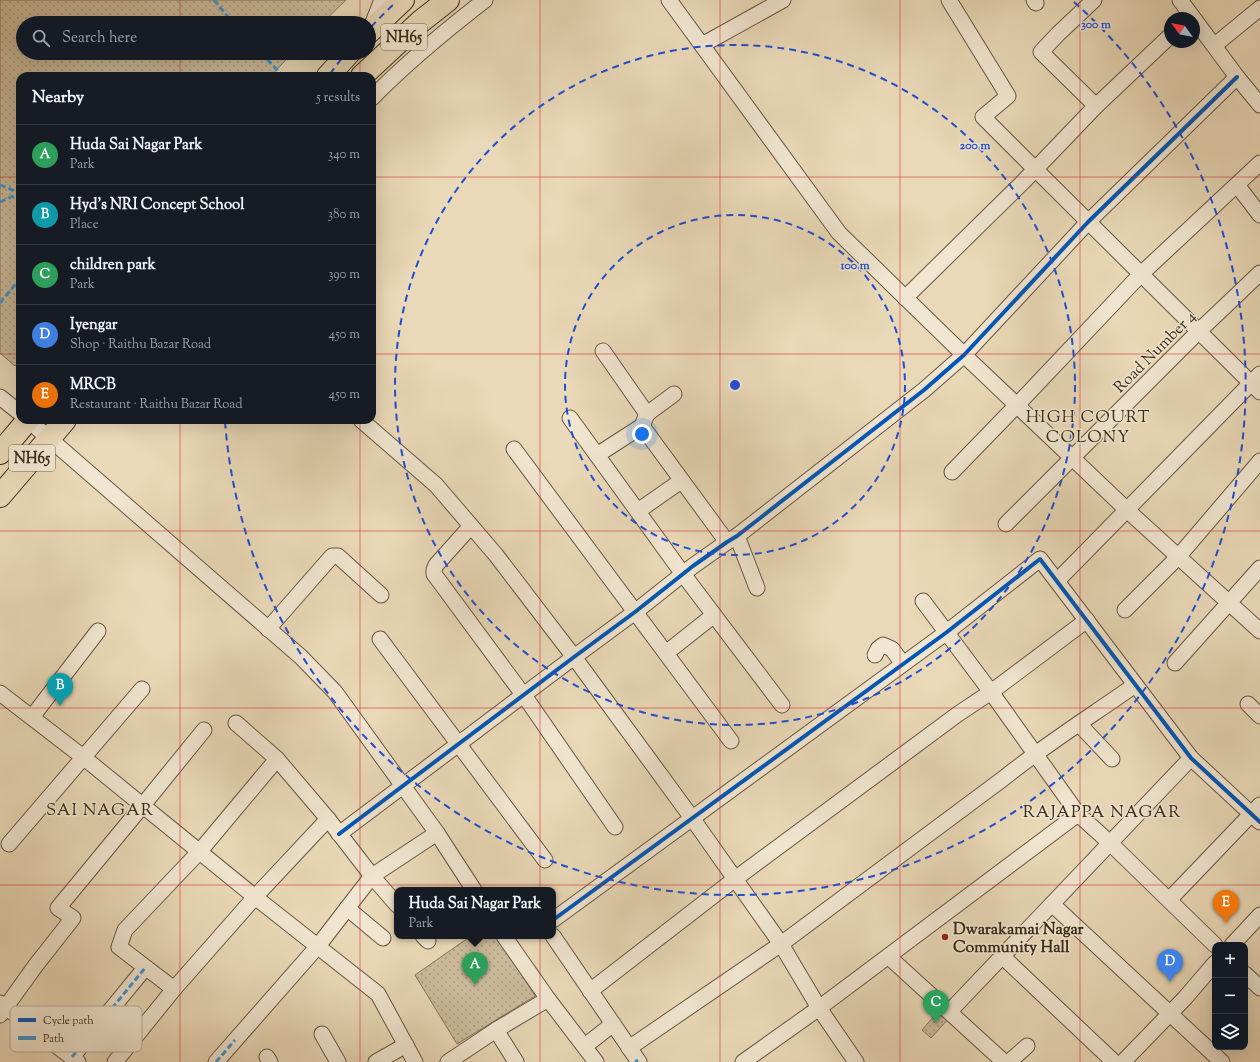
<!DOCTYPE html>
<meta charset="utf-8">
<style>
:root{--surface:#171b24;--page:#242831;--text:#f1f3f6;--muted:#9ea1a6;--line:#363941;--accent:#c59692}
body{margin:0;font-family:"Sorts Mill Goudy",serif;background:var(--page);color:var(--text)}
.controls{position:absolute;right:12px;bottom:12px;display:grid;overflow:hidden;border-radius:8px;box-shadow:0 4px 16px #0002}
.controls button{width:36px;height:36px;display:grid;place-items:center;padding:0;border:0;border-bottom:1px solid var(--line);background:var(--surface);color:var(--text);font:20px sans-serif}
.compass{position:absolute;left:1164px;top:12px;width:36px;height:36px;border-radius:50%;background:var(--surface);box-shadow:0 4px 16px #0002;rotate:303deg}
.you{position:absolute;left:642px;top:434px;width:14px;height:14px;margin:-10px;border:3px solid #fff;border-radius:50%;background:#1a73e8;box-shadow:0 0 0 6px #1a73e833}
.badge{display:grid;place-items:center;width:26px;height:26px;border-radius:50%;background:var(--accent);color:#fff;font-size:13px;font-weight:700}
.pin{position:absolute;translate:-50% -33px;filter:drop-shadow(0 1px 2px #0008)}
.pin::after{content:'';position:absolute;top:21px;width:14px;height:12px;background:inherit;clip-path:polygon(0 0,100% 0,50% 100%)}
.popup{position:absolute;left:394px;top:887px;width:162px;height:52px;box-sizing:border-box;display:grid;place-content:center;border-radius:8px;background:var(--surface);filter:drop-shadow(0 1px 3px #0005);font-size:13px;white-space:nowrap;color:var(--muted)}
.popup b{font-size:15px;color:var(--text)}
.popup::after{content:'';position:absolute;left:50%;top:100%;margin-left:-8px;border:8px solid transparent;border-top-color:var(--surface)}
.list{margin:0;padding:0;list-style:none}
h2{display:flex;justify-content:space-between;align-items:center;height:52px;margin:0;padding:0 16px;font-size:17px}
h2 small{font-size:13px;font-weight:400;color:var(--muted)}
.list li{display:grid;grid-template-columns:26px 1fr auto;gap:12px;align-items:center;box-sizing:border-box;height:60px;padding:0 16px;border-top:1px solid var(--line)}
.list b{display:block;font-size:15px;white-space:nowrap}
.list p{margin:0;font-size:13px;white-space:nowrap;color:var(--muted)}
.list em{font-size:13px;font-style:normal;color:var(--muted)}
.icon{flex:none;width:22px;height:22px;fill:none;stroke:currentColor;stroke-width:2;stroke-linecap:round;stroke-linejoin:round}
.map{position:relative;flex:none;width:1260px;height:1062px;overflow:hidden}
.search{position:absolute;background:var(--surface);box-shadow:0 4px 16px #0002;left:16px;top:16px;width:360px;height:44px;display:flex;align-items:center;gap:10px;box-sizing:border-box;padding:0 14px;border-radius:22px;color:var(--muted);font-size:15px}
.panel{position:absolute;background:var(--surface);box-shadow:0 4px 16px #0002;left:16px;top:72px;width:360px;height:352px;border-radius:12px}
.map>svg:first-child{display:block}
.grass{fill:url(#grass-dots);stroke:#83745c}
.lines{fill:none;stroke-linecap:round;stroke-linejoin:round}
.minor-casing{stroke:#665742;stroke-width:17}
.highway-casing{stroke:#3a2c1b;stroke-width:24}
.minor{stroke:#f1e6d1;stroke-width:15}
.highway{stroke:#ead9b8;stroke-width:22}
.quiet{stroke:#3e96d4;stroke-width:3;stroke-dasharray:6 3;stroke-linecap:butt}
.cycleway-casing{stroke:#f1e6d1;stroke-width:6}
.cycleway{stroke:#0057b8;stroke-width:4}
.grid{fill:none;stroke:#d62828;stroke-width:1;stroke-opacity:0.55}
.ring{fill:none;stroke:#1d4ed8;stroke-width:2;stroke-dasharray:7 5}
.poi-dot{fill:#8f2418;stroke:#f1e6d1;stroke-width:1.5}
.labels{text-anchor:middle;stroke-width:3;stroke-linejoin:round;paint-order:stroke}
.shield{fill:#f1e6d1;stroke:#716452;stroke-width:1}
.shield-label{font-size:15px;font-weight:bold;fill:#3a2c1b}
.street-label{font-size:16px;fill:#3a2c1b;stroke:#f1e6d1}
.poi-label{font-size:16px;font-weight:bold;fill:#3a2c1b;stroke:#f1e6d1;text-anchor:start}
.neighbourhood-label{font-size:17px;letter-spacing:1px;fill:#3a2c1b;stroke:#f1e6d1}
.key{fill:#f1e6d1;stroke:#baae9a;stroke-width:1}
.key-label{font-size:11px;fill:#3a2c1b}
.centre{fill:#1d4ed8;stroke:#f1e6d1;stroke-width:2}
.ring-label{font-size:12px;text-anchor:middle;font-weight:bold;fill:#1d4ed8;stroke:#f1e6d1;stroke-width:3;stroke-linejoin:round;paint-order:stroke}
</style>
<div class="map">
<svg width="1260" height="1062" viewBox="0 0 1260 1062">
<defs>
<pattern id="grass-dots" width="8" height="8" patternUnits="userSpaceOnUse"><rect width="8" height="8" fill="#ccbc9d"/><path d="M2 2h.1M6 6h.1" fill="none" stroke="#a7997f" stroke-width="1.8" stroke-linecap="round"/></pattern>
</defs>
<rect width="100%" height="100%" fill="#ead9b8"/>
<filter id="stains"><feTurbulence type="fractalNoise" baseFrequency=".005" numOctaves="4"/><feColorMatrix values="0 0 0 0 .2 0 0 0 0 .09 0 0 0 0 .02 0 0 0 .5 -.17"/></filter>
<radialGradient id="worn" r=".72"><stop offset=".6" stop-color="#630" stop-opacity="0"/><stop offset="1" stop-color="#630" stop-opacity=".3"/></radialGradient>
<g class="grass">
<path d="M0 0H346L322 23H23V53H292L271 76H20V360L15 366 0 353Z"/>
<path d="M471 936H498L535 996 457 1044 415 975Z"/>
<path d="M941 1008 950 1017 931 1038 922 1030Z"/>
</g>
<g class="lines">
<defs>
<g id="minor">
<path d="M669 0 839 233 964 355 1127 510 1260 631"/>
<path d="M949 0 1008 96 983 117 1035 169 1260 392"/>
<path d="M1034 0 1036 3"/>
<path d="M1094 0 1058 34 1041 52 1096 106"/>
<path d="M1180 0 1237 77 1260 105"/>
<path d="M372 25 382 0"/>
<path d="M702 45 783 0"/>
<path d="M1215 45 1260 8"/>
<path d="M372 98C407 62 445 31 485 0"/>
<path d="M1237 185 1260 215"/>
<path d="M905 298 1024 181 1096 106 1170 36"/>
<path d="M603 351 647 414 642 426"/>
<path d="M0 397 20 413"/>
<path d="M647 414 674 394"/>
<path d="M570 418 683 574 782 705"/>
<path d="M28 420 301 657 335 692 437 833 474 890"/>
<path d="M361 420 436 485 496 555 574 657 692 818 781 944 819 1008 856 1062"/>
<path d="M514 449 731 741"/>
<path d="M597 455 642 426 727 542"/>
<path d="M952 472 1017 405 1141 274 1260 163"/>
<path d="M638 511 681 481"/>
<path d="M1006 524 1199 331 1260 273"/>
<path d="M471 526 436 565 434 570V574L530 704 615 827"/>
<path d="M737 536 757 588"/>
<path d="M1057 581 1260 374"/>
<path d="M923 601 991 692 1078 814 1110 843 1215 945"/>
<path d="M1125 610 1178 557 1260 461"/>
<path d="M268 629 332 556H338L381 595"/>
<path d="M380 639 545 860"/>
<path d="M666 653 714 615"/>
<path d="M875 655 878 649 883 645 892 649 903 664"/>
<path d="M1175 663 1260 568"/>
<path d="M0 693 83 757 255 897 378 994 415 1062"/>
<path d="M1248 704 1260 716"/>
<path d="M32 717 98 631"/>
<path d="M236 723 277 759 328 819 372 876 397 905"/>
<path d="M1079 724 1112 759"/>
<path d="M339 834 574 657 635 612 693 566 727 542 737 536 924 390 964 355 1088 222 1237 77"/>
<path d="M9 844 142 689"/>
<path d="M1169 900 1260 805"/>
<path d="M1052 904 1222 1062"/>
<path d="M347 908 383 938"/>
<path d="M553 920 947 632 1040 559 1191 758 1260 822"/>
<path d="M423 936 428 941"/>
<path d="M504 936 548 999 596 1062"/>
<path d="M553 936 639 1062"/>
<path d="M1232 945 1260 915"/>
<path d="M1002 956 1114 1062"/>
<path d="M889 957 1004 1062"/>
<path d="M1245 974 1260 988"/>
<path d="M174 989 119 947 125 930 200 851 277 759"/>
<path d="M590 991 735 879 958 714 991 692 1087 620"/>
<path d="M0 1003 78 1062"/>
<path d="M950 1011 1191 758"/>
<path d="M0 1015 36 965 73 918 58 908 143 805 204 730"/>
<path d="M496 1030 516 1062"/>
<path d="M322 1034 338 1062"/>
<path d="M585 1046 613 1024"/>
<path d="M629 1048 781 944 1004 778C1046 744 1091 716 1135 685"/>
<path d="M72 1057 145 968"/>
<path d="M267 1057 270 1062"/>
<path d="M115 1062 174 989 255 897 328 819"/>
<path d="M216 1062 318 946 372 876 437 833"/>
<path d="M376 1062 406 1045"/>
<path d="M448 1062 496 1030 548 999"/>
<path d="M743 1062 819 1008 1078 814"/>
<path d="M1009 1062 1027 1046"/>
<path d="M1123 1062 1185 998 1215 963"/>
</g>
<g id="highway">
<path d="M369 32 403 0"/>
<path d="M328 76 349 53"/>
<path d="M362 76 420 22 448 0"/>
<path d="M0 453 28 420"/>
<path d="M0 496 65 420"/>
</g>
</defs>
<use href="#minor" class="minor-casing"/>
<use href="#highway" class="highway-casing"/>
<use href="#minor" class="minor"/>
<use href="#highway" class="highway"/>
<g class="quiet">
<path d="M214 0 233 23"/>
<path d="M261 53 283 76"/>
<path d="M0 185 20 193"/>
<path d="M0 202 20 193"/>
<path d="M0 303 20 279"/>
<path d="M72 1057 145 968"/>
<path d="M216 1062 235 1040"/>
<path d="M635 1062 638 1060"/>
</g>
<defs>
<g id="cycleway">
<path d="M339 834 574 657 635 612 693 566 727 542 737 536 924 390 964 355 1088 222 1237 77"/>
<path d="M553 920 947 632 1040 559 1191 758 1260 822"/>
</g>
</defs>
<use href="#cycleway" class="cycleway-casing"/>
<use href="#cycleway" class="cycleway"/>
</g>
<path class="grid" d="M180 0V23M360 0V23M540 0V1062M720 0V1062M900 0V1062M1080 0V1062M180 53V76M360 53V76M0 177H20M372 177H1260M0 354H20M372 354H1260M180 420V1062M360 420V1062M0 531H1260M0 708H1260M0 885H1260"/>
<g class="ring">
<circle cx="735" cy="385" r="170"/>
<circle cx="735" cy="385" r="340"/>
<path d="M330 74A511 511 0 0 1 346 53M371 27A511 511 0 0 1 396 2M1074 2A511 511 0 1 1 225 421"/>
</g>
<circle class="poi-dot" cx="945" cy="937" r="4"/>
<g class="labels">
<g class="shield">
<rect x="381" y="24" width="46" height="26" rx="3"/>
<rect x="9" y="445" width="46" height="26" rx="3"/>
</g>
<g class="shield-label">
<text x="404" y="42">NH65</text>
<text x="32" y="463">NH65</text>
</g>
<g class="street-label">
<text transform="translate(1154 351) rotate(-45)" y="6">Road Number 4</text>
</g>
<g class="poi-label">
<text x="953" y="934">Dwarakamai Nagar<tspan x="953" dy="18">Community Hall</tspan></text>
</g>
<g class="neighbourhood-label">
<text x="1088" y="422">HIGH COURT<tspan x="1088" dy="20">COLONY</tspan></text>
<text x="100" y="815">SAI NAGAR</text>
<text x="1102" y="817">RAJAPPA NAGAR</text>
</g>
</g>
<rect x="10" y="1006" width="132" height="46" rx="6" class="key"/>
<rect x="18" y="1018" width="18" height="4" fill="#0057b8"/>
<rect x="18" y="1036" width="18" height="4" fill="#3e96d4"/>
<g class="key-label">
<text x="43" y="1024">Cycle path</text>
<text x="43" y="1042">Path</text>
</g>
<circle cx="735" cy="385" r="6" class="centre"/>
<g class="ring-label">
<text x="1096" y="28">300 m</text>
<text x="975" y="149">200 m</text>
<text x="855" y="269">100 m</text>
</g>
<rect width="100%" height="100%" filter="url(#stains)"/>
<rect width="100%" height="100%" fill="url(#worn)"/>
</svg>
<div class="controls">
<button>+</button>
<button>−</button>
<button><svg class="icon" aria-label="layers" viewBox="0 0 24 24"><path d="M12 4l9 5-9 5-9-5zM3 14l9 5 9-5"/></svg></button>
</div>
<svg class="compass" viewBox="-18 -18 36 36"><path d="M0-13l5 13h-10z" fill="#e53935"/><path d="M0 13l5-13h-10z" fill="#9ea1a6"/></svg>
<div class="you"></div>
<div class="pin badge" style="left:475px;top:985px;background:#2e9e5b">A</div>
<div class="popup"><b>Huda Sai Nagar Park</b>Park</div>
<div class="pin badge" style="left:60px;top:706px;background:#0f9aa8">B</div>
<div class="pin badge" style="left:936px;top:1023px;background:#2e9e5b">C</div>
<div class="pin badge" style="left:1170px;top:982px;background:#3f7fe0">D</div>
<div class="pin badge" style="left:1226px;top:923px;background:#e8710a">E</div>
<div class="search"><svg class="icon" aria-label="search" viewBox="0 0 24 24"><circle cx="10" cy="10" r="6"/><path d="M15 15l6 6"/></svg>Search here</div>
<section class="panel">
<h2>Nearby<small>5 results</small></h2>
<ul class="list">
<li><span class="badge" style="background:#2e9e5b">A</span><div><b>Huda Sai Nagar Park</b><p>Park</p></div><em>340 m</em></li>
<li><span class="badge" style="background:#0f9aa8">B</span><div><b>Hyd's NRI Concept School</b><p>Place</p></div><em>380 m</em></li>
<li><span class="badge" style="background:#2e9e5b">C</span><div><b>children park</b><p>Park</p></div><em>390 m</em></li>
<li><span class="badge" style="background:#3f7fe0">D</span><div><b>Iyengar</b><p>Shop · Raithu Bazar Road</p></div><em>450 m</em></li>
<li><span class="badge" style="background:#e8710a">E</span><div><b>MRCB</b><p>Restaurant · Raithu Bazar Road</p></div><em>450 m</em></li>
</ul>
</section>
</div>
